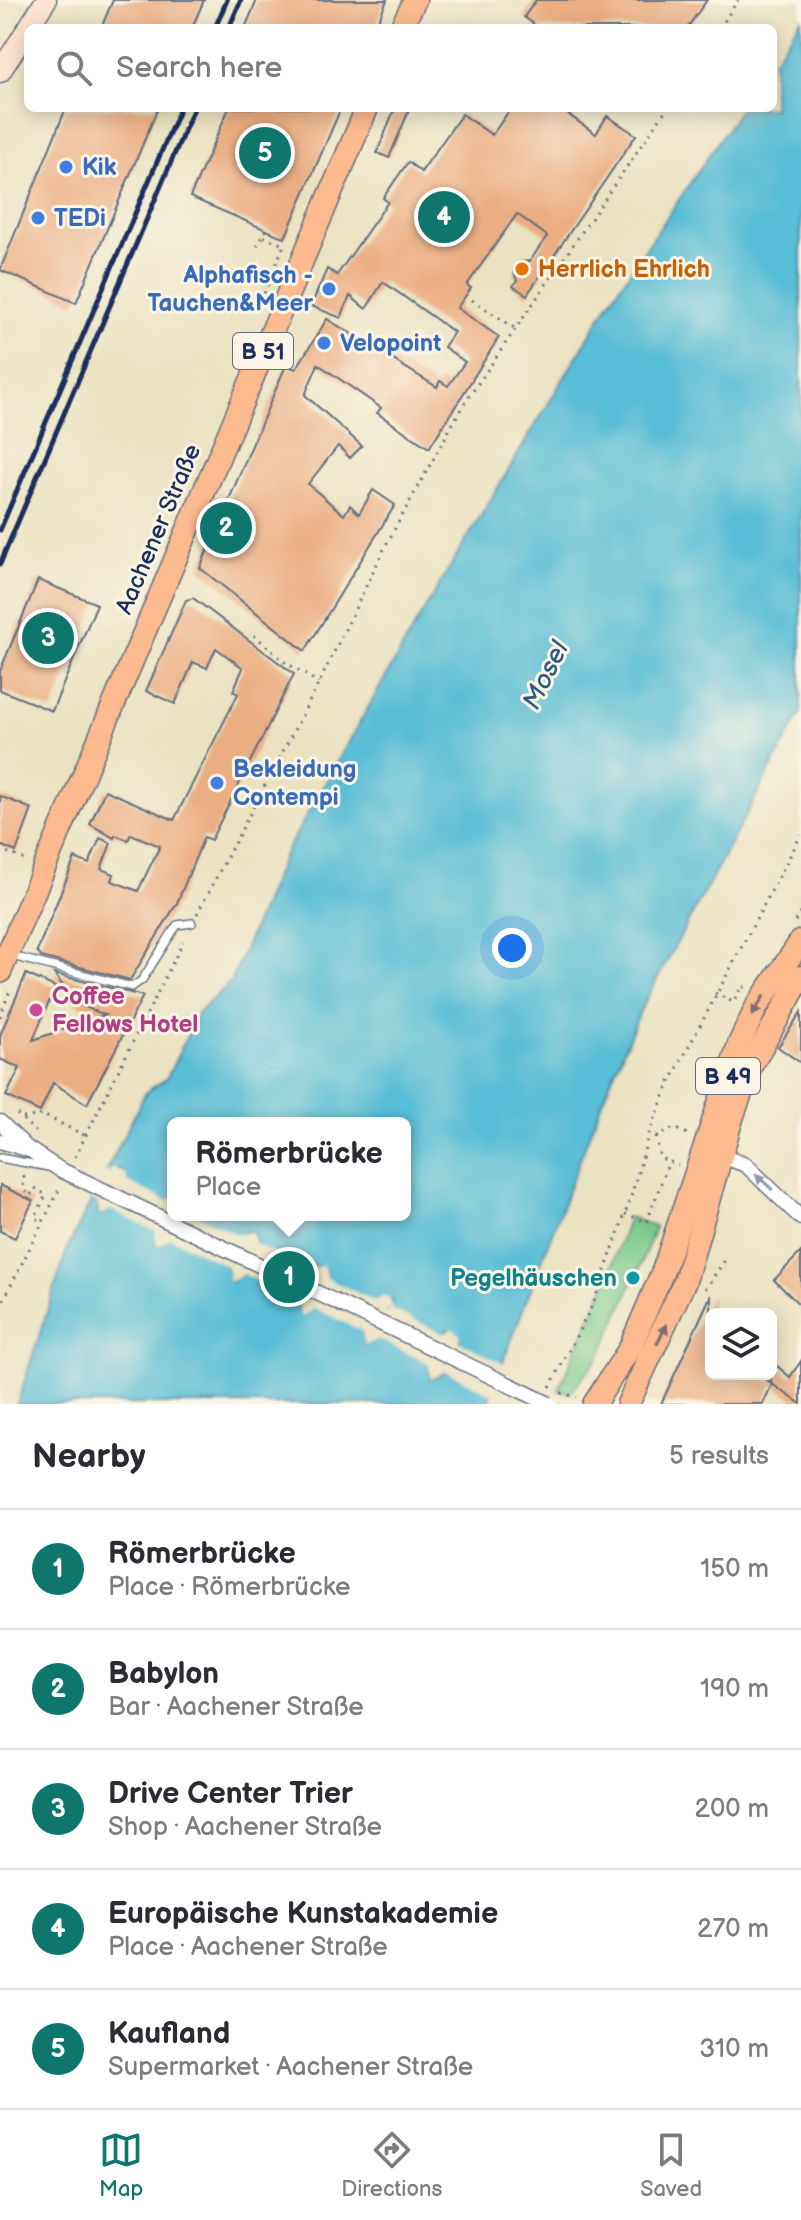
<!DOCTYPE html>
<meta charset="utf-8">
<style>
:root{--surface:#fff;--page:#f2f2f3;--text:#2b2b33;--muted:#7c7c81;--line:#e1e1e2;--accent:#0f766e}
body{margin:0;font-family:"Balsamiq Sans",sans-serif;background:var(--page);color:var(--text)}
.controls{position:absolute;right:24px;bottom:24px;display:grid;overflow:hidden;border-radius:12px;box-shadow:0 4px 20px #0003}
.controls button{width:72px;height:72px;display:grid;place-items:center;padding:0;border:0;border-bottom:2px solid var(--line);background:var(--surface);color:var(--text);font:40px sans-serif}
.you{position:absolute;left:512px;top:948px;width:28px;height:28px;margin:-20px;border:6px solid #fff;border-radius:50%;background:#1a73e8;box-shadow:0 0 0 12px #1a73e833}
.badge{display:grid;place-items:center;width:52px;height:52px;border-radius:50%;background:var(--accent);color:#fff;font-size:26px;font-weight:700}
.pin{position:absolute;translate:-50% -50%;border:4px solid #fff;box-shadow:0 2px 8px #0006}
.popup{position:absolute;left:167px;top:1117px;width:244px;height:104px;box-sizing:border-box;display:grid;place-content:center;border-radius:12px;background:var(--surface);filter:drop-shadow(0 2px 6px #0005);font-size:26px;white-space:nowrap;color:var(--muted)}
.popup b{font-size:30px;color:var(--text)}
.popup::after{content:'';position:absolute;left:50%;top:100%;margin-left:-16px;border:16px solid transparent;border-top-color:var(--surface)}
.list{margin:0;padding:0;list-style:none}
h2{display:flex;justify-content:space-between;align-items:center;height:104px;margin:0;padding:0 32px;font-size:34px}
h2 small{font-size:26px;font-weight:400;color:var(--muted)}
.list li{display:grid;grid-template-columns:52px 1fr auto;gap:24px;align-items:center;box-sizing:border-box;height:120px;padding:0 32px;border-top:2px solid var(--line)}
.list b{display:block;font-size:30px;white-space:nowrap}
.list p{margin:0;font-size:26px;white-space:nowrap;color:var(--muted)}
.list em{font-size:26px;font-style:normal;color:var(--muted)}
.icon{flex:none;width:44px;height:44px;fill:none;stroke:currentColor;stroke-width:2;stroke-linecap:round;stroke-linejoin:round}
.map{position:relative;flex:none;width:801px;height:1404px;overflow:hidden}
.search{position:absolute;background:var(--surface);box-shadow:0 4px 20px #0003;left:24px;right:24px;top:24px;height:88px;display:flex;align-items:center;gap:20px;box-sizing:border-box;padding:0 28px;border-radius:12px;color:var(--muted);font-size:30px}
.sheet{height:704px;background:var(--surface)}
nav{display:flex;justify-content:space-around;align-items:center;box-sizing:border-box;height:112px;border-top:2px solid var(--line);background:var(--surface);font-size:22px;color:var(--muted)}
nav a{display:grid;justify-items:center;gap:4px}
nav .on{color:var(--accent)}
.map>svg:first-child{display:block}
.green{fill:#78c98a;stroke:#4a7c74;stroke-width:2}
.water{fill:#58bdd6;stroke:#3a769a;stroke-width:2;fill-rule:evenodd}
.pier{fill:#eae2c0;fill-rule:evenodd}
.building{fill:#ebae83}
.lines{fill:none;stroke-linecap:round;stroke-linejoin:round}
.lane-casing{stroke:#636e80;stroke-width:10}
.street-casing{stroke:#636e80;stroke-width:17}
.secondary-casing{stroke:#636e80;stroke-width:23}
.primary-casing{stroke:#636e80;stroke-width:25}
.path{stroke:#636e80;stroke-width:3;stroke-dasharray:2 6;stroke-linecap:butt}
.lane{stroke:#fff;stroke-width:7}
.street{stroke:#fff;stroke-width:14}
.secondary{stroke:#fee3d2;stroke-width:20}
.primary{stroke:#fcba8e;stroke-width:22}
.rail{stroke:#1b2f5e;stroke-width:5}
.street-bridge-casing{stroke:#636e80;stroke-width:17;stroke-linecap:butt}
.street-bridge{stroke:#fff;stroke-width:14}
.oneway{fill:#806e74}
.oneway2{fill:#8d97ae}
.shop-dot{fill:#3f7fe0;stroke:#fcf5e5;stroke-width:3}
.food-dot{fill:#e8710a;stroke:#fcf5e5;stroke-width:3}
.hotel-dot{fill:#d1479c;stroke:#fcf5e5;stroke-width:3}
.culture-dot{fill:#0f9aa8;stroke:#fcf5e5;stroke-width:3}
.labels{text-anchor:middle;stroke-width:6;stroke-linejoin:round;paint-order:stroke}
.shield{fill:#fcf5e5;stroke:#5e6a86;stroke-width:2}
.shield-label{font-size:22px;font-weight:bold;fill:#1b2f5e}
.shop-label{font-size:24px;font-weight:bold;fill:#366cbe;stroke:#fcf5e5;text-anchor:start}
.food-label{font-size:24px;font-weight:bold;fill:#c56008;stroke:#fcf5e5;text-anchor:start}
.street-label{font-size:24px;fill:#1b2f5e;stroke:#fcf5e5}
.hotel-label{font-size:24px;font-weight:bold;fill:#b23c85;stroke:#fcf5e5;text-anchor:start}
.culture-label{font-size:24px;font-weight:bold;fill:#0d838f;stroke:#fcf5e5;text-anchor:end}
.water-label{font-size:26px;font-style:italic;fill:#2d5a82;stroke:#fcf5e5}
</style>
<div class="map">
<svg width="801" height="1404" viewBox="0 0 801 1404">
<rect width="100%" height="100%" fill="#fcf5e5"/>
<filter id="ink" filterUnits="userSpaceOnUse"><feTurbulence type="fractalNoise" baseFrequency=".0125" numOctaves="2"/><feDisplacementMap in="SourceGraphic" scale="16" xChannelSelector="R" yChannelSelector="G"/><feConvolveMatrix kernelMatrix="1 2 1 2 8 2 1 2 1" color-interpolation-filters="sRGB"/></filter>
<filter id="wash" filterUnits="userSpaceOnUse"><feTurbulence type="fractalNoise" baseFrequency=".006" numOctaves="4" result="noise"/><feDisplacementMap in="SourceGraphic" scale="32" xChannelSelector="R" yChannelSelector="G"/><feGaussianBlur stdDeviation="1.8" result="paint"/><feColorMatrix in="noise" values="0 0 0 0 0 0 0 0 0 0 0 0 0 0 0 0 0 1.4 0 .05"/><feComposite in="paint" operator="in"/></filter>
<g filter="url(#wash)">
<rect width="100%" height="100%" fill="#eae2c0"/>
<path class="green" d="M629 1217 655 1227 636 1277H630L633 1282 600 1356 570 1393 558 1390 606 1283Z"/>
<path class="water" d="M801 19V713L641 1009 601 1104 487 1404H17L68 1247 146 1092 167 1078 198 1013 231 981 283 857 420 617 609 303 741 108H773V61ZM173 1123H405V1215H182L171 1238 157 1247C155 1231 158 1207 173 1197ZM121 1169 128 1182 110 1210 100 1215 97 1203 108 1172ZM244 1232 253 1233 257 1244 244 1274 230 1282 227 1268ZM314 1266 327 1271C330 1288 314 1308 300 1316L298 1302ZM378 1298 392 1301 378 1338 364 1346 362 1331ZM447 1329 460 1339V1342L444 1373 431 1379 428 1363Z"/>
<path class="pier" d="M114 1168 126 1174 128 1182 167 1201 173 1197 159 1232 160 1241 167 1236 178 1215H197L238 1235 251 1232 257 1245 309 1269 322 1266 328 1279 374 1301 382 1297 389 1298 393 1310 442 1333 453 1329 460 1335V1342L506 1365 495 1396 446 1371 431 1379 428 1363 378 1339 364 1346 362 1331 314 1308 300 1317 298 1300 244 1274 229 1282 227 1266 171 1238 157 1247 155 1231 111 1210 100 1215 97 1202 88 1198 103 1170 108 1172ZM119 1172 124 1180 108 1207 103 1209 111 1175ZM249 1236 253 1243 240 1271 232 1276 231 1268 242 1238ZM317 1269 324 1277 310 1306 303 1310 302 1302 313 1272ZM385 1301 389 1309 374 1336 367 1340 366 1332 379 1302ZM447 1334H453L456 1341 442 1369 434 1373 432 1364Z"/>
<g id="blocks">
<g class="building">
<path d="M113 0H204L192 28H101Z"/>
<path d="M257 0H387L375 28H245Z"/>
<path d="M536 0H707L687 28H539L524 17Z"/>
<path d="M66 108H158L76 303 0 270Z"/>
<path d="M229 108H341L285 238 190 197Z"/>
<path d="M395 108H410L389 158 377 153Z"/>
<path d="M511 108H559L596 134 607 116 636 135 527 295 513 286 517 281 514 271 519 262 530 261 547 236 517 214 467 285 471 288 457 308 499 337 429 448 377 413 381 408 318 364 305 395 362 446 350 458 338 446 308 484 344 515 350 505 359 514 373 490 395 505 305 651 200 568 286 365 296 369 327 319 437 387 440 381 448 386 465 362 444 347 454 332 383 282 366 309 350 296 341 318 311 306 327 269 337 275 388 202 383 198 408 162 421 172 462 114 492 135Z"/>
<path d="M38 580 97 604 52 711 0 690V671Z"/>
<path d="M193 598 294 674 211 840 204 837 177 903 130 980 41 957 37 951 75 858 89 864 100 838 111 843 101 869 114 874 112 881 138 891 160 846 131 834 128 840 115 835 114 838 90 824 105 790 174 820 238 694 233 691 243 668 216 648 207 668 193 662 175 704 146 691 186 600Z"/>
<path d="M0 796 32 809 16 852 0 845Z"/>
<path d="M26 974 55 987 33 1040 105 1015 77 1004 54 974 143 996 87 1104 53 1083 40 1112 6 1096 20 1068 0 1059V1035Z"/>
<path d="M801 1012V1063L778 1047Z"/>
<path d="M0 1185 33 1201 15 1238 0 1231Z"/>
<path d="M801 1252V1306L774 1280Z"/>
<path d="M711 1295V1374H759L771 1383V1361L790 1377 801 1361V1404L772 1384 763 1404H661Z"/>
</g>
</g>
</g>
<g filter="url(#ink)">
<use href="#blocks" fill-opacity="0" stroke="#636e80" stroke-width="2"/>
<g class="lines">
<defs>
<g id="lane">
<path d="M12 956 132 987 142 980 177 925 192 923"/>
<path d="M0 1158 49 1167"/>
</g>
<g id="street">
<path d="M0 1122 29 1150"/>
<path d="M0 1141 30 1150 59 1169"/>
<path d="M722 1156 746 1165 801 1218"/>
</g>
<path id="secondary" d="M0 72 46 0"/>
<g id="primary">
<path d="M401 28 415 0"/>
<path d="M0 972 367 108"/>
<path d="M594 1404 630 1348 663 1271 739 1044 757 1006 801 941"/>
<path d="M628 1404 685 1281 732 1118 751 1066 801 977"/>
</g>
</defs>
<use href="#lane" class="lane-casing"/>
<use href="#street" class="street-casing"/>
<use href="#secondary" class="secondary-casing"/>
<use href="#primary" class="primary-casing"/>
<g class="path">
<path d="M720 28 738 0"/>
<path d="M257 246 266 230"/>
<path d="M472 300 516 329"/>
<path d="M258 308 284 245 262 236"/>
<path d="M254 635 285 662 319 683"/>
<path d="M0 849 25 860"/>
<path d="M197 914 319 683 387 543 462 407 667 108"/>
<path d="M795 921 801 913"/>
<path d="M715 993 733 1002 742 986 746 988"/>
<path d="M0 1017 10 990"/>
<path d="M17 1114 40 1136"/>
<path d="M23 1118 43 1115 86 1136"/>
<path d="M656 1137 660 1158 678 1165"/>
<path d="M656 1137 674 1128 688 1134"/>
<path d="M75 1157 183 942"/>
<path d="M24 1176 23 1187 30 1196 35 1188 46 1195 35 1217 43 1223"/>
<path d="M625 1214 647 1222 669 1161"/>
<path d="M705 1289 725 1260"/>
<path d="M0 1307 61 1186"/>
<path d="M550 1387 594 1302 631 1197 649 1133 669 1084 801 835"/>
<path d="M561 1393 577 1397"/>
</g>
<use href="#lane" class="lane"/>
<use href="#street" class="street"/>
<use href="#secondary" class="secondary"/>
<use href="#primary" class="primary"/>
<g class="rail">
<path d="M215 28 227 0"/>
<path d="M229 28 241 0"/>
<path d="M0 530 180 108"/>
<path d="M0 564 194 108"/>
</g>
<defs>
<path id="street-bridge" d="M59 1169 549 1404"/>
</defs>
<use href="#street-bridge" class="street-bridge-casing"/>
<use href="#street-bridge" class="street-bridge"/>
</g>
<defs><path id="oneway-solid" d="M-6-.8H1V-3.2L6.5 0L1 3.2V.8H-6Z" transform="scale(2)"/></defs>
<g class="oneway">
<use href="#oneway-solid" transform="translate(758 1006) rotate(120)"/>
<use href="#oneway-solid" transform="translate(662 1334) rotate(-64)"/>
</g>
<use class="oneway2" href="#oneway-solid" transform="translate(764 1182) rotate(-137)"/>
</g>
<g class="shop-dot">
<circle cx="66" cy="167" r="8"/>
<circle cx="38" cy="218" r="8"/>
<circle cx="329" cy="289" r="8"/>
<circle cx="324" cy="343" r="8"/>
<circle cx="217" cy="783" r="8"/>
</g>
<circle class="food-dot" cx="522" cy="269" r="8"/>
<circle class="hotel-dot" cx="36" cy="1010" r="8"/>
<circle class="culture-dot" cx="633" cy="1278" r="8"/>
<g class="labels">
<g class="shield">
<rect x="233" y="333" width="60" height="36" rx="6"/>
<rect x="696" y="1058" width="64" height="36" rx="6"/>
</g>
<g class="shield-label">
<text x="263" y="359">B 51</text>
<text x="728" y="1084">B 49</text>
</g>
<g class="shop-label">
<text x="82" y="175">Kik</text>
<text x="54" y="226">TEDi</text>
<text x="313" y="283" text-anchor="end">Alphafisch -<tspan x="313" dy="28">Tauchen&amp;Meer</tspan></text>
<text x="340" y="351">Velopoint</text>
<text x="233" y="777">Bekleidung<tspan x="233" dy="28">Contempi</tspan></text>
</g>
<g class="food-label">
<text x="538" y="277">Herrlich Ehrlich</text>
</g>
<g class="street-label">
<text transform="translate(158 529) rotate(-67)" y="8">Aachener Straße</text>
</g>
<g class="hotel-label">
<text x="52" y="1004">Coffee<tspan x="52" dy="28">Fellows Hotel</tspan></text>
</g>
<g class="culture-label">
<text x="617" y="1286">Pegelhäuschen</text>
</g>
<g class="water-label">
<text transform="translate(545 675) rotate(-64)" y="9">Mosel</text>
</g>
</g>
</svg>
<div class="controls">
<button><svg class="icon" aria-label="layers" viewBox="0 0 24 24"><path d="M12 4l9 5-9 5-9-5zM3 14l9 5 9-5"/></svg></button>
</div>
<div class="you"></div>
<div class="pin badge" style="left:289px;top:1277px">1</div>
<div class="popup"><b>Römerbrücke</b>Place</div>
<div class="pin badge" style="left:226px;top:528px">2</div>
<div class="pin badge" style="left:48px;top:638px">3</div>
<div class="pin badge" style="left:444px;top:217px">4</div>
<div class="pin badge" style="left:265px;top:153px">5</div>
<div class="search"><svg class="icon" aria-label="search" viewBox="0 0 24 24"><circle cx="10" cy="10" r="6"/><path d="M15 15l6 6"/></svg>Search here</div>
</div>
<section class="sheet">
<h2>Nearby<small>5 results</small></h2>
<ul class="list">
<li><span class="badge">1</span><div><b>Römerbrücke</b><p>Place · Römerbrücke</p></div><em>150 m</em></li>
<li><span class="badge">2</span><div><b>Babylon</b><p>Bar · Aachener Straße</p></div><em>190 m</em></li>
<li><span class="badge">3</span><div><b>Drive Center Trier</b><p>Shop · Aachener Straße</p></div><em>200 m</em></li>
<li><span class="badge">4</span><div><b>Europäische Kunstakademie</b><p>Place · Aachener Straße</p></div><em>270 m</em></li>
<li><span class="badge">5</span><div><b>Kaufland</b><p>Supermarket · Aachener Straße</p></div><em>310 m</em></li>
</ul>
</section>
<nav>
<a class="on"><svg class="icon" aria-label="map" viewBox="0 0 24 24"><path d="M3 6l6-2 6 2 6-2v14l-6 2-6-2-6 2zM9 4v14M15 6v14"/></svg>Map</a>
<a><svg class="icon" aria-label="directions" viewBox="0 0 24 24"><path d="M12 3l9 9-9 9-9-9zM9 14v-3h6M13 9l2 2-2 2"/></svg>Directions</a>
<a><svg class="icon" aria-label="saved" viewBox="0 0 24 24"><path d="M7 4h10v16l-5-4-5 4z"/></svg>Saved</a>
</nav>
